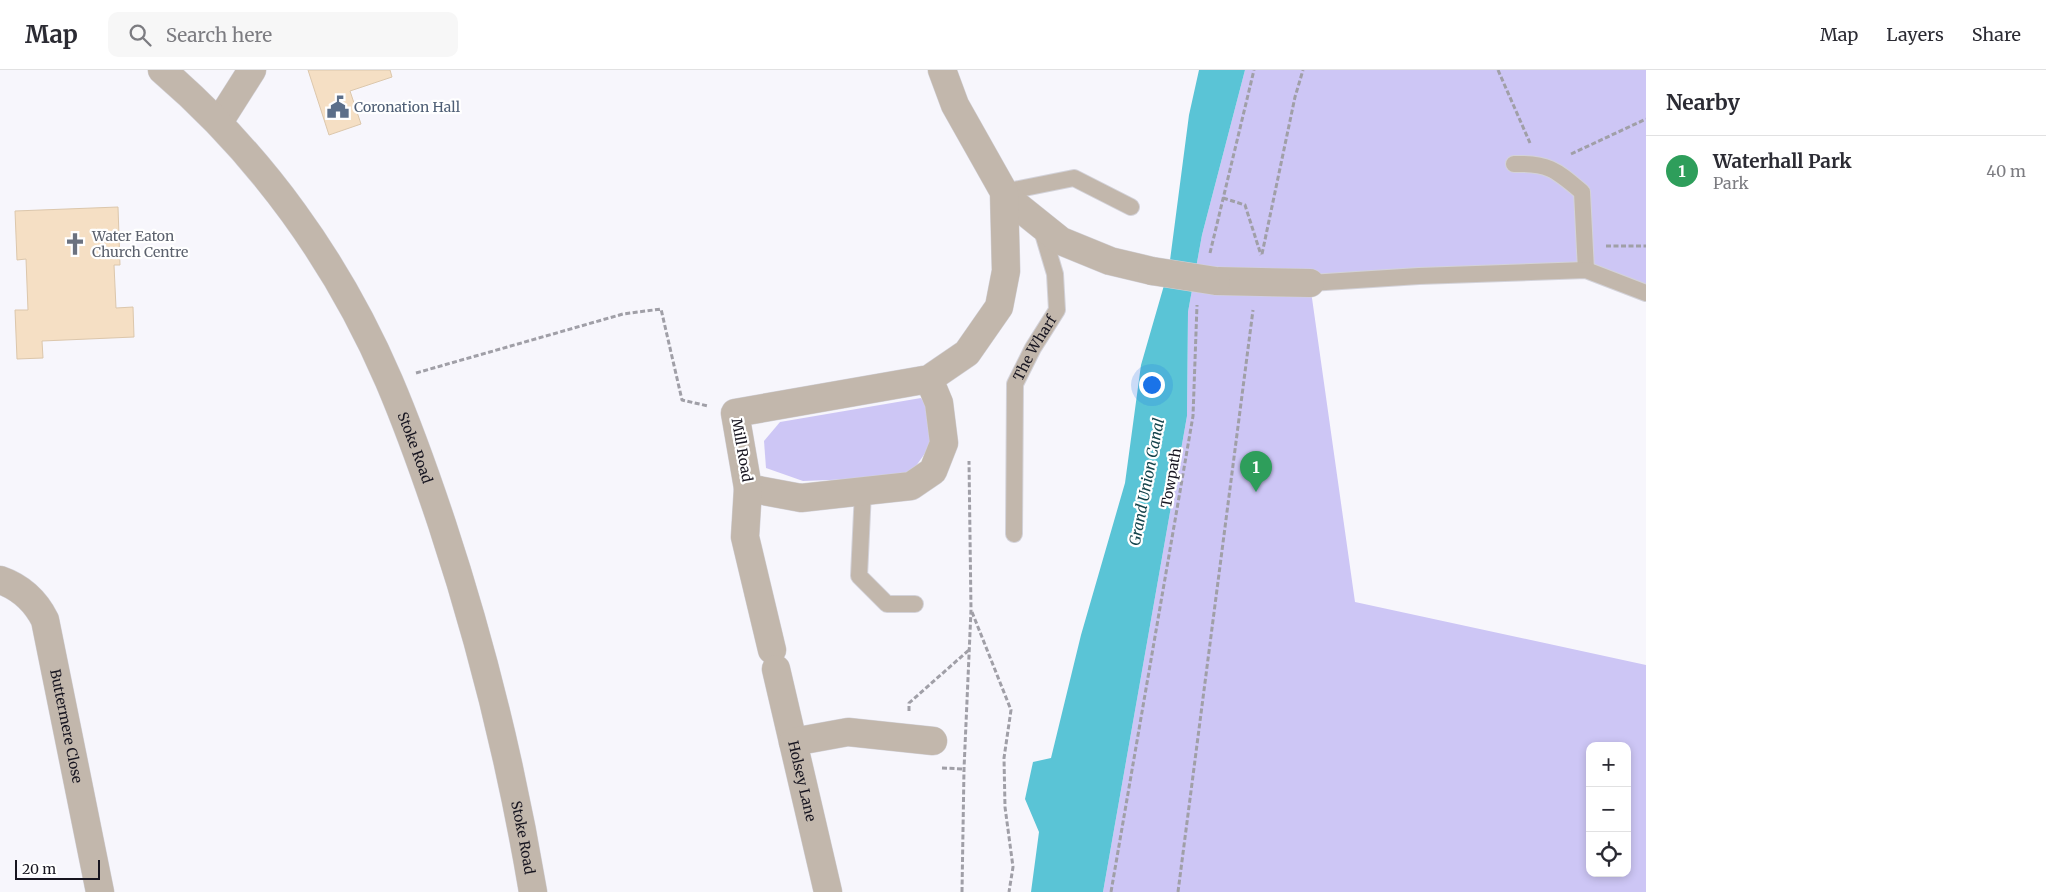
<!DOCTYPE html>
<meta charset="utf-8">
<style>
:root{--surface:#fff;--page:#f7f7f7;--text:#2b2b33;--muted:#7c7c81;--line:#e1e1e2;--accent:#b92a2b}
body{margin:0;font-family:Merriweather,serif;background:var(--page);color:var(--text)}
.controls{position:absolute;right:15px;bottom:15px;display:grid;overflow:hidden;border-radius:10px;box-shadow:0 2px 8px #0003}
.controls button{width:45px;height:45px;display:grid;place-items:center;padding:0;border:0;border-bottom:1px solid var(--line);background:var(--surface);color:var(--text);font:25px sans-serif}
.scale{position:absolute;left:15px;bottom:12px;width:85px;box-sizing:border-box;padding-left:5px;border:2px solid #171520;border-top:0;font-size:14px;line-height:18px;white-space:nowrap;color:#171520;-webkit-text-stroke:4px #fff;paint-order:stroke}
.you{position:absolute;left:1151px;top:314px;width:18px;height:18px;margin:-12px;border:4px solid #fff;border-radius:50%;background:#1a73e8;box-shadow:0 0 0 8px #1a73e833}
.badge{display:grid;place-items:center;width:32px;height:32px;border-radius:50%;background:var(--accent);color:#fff;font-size:16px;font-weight:700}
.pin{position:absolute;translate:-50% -41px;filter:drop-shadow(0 1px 2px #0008)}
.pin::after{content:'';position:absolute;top:26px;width:18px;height:15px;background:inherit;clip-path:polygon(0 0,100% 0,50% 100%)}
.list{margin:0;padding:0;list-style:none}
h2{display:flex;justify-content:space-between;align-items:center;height:65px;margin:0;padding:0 20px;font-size:21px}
h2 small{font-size:16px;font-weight:400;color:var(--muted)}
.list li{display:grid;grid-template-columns:32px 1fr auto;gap:15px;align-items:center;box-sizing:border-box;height:70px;padding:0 20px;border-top:1px solid var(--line)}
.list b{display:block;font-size:19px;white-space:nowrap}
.list p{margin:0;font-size:16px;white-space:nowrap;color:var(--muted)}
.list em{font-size:16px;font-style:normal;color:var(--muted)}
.icon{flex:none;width:28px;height:28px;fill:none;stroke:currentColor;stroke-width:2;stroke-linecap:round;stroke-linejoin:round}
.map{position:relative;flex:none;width:1646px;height:822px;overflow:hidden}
header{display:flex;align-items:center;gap:30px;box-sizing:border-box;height:70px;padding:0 25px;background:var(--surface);border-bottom:1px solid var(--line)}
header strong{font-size:24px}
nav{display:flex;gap:28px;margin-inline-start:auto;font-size:18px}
.search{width:350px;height:45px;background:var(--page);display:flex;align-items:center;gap:12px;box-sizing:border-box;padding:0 18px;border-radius:10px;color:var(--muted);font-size:19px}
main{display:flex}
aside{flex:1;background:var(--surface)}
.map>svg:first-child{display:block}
.green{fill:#cdc6f5;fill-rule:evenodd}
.water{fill:#5ac4d6}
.building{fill:#f5dfc4;stroke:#dcc7ac}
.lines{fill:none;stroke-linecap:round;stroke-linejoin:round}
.service-casing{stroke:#d3d2d9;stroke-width:18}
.minor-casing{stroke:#d3d2d9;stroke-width:29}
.tertiary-casing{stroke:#d3d2d9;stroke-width:29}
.path{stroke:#a09fa7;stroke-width:3;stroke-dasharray:5 2.5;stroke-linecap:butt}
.service{stroke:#c2b7ac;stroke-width:16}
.minor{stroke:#c2b7ac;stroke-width:28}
.tertiary{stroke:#c2b7ac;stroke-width:28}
.minor-bridge-casing{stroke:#d3d2d9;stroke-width:29;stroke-linecap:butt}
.minor-bridge{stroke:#c2b7ac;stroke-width:28}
.labels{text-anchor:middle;stroke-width:4.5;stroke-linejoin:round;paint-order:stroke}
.service-label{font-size:14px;fill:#4e5e75;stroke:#fff;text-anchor:start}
.worship-label{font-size:14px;fill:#5b616d;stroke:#fff;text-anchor:start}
.street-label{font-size:14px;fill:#171520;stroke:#fff}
.water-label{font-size:15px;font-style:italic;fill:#13434b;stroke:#fff}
</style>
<header>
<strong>Map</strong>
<div class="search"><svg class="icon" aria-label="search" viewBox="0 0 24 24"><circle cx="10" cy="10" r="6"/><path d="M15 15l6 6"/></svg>Search here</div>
<nav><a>Map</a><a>Layers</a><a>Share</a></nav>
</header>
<main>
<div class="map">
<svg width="1646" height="822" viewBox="0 0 1646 822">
<rect width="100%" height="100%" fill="#f7f6fc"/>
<g class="green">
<path d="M1245 0H1646V223L1586 200 1310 214 1355 532 1646 595V822H1103L1187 346 1188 242 1202 165ZM1590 676H1627V803H1590Z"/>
<path d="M921 328 932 345 931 375 908 407 803 411 766 398 764 371 780 352Z"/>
</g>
<path class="water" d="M1199 0H1245L1202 165 1188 242 1187 346 1103 822H1031L1039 762 1025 729 1033 692 1051 688 1081 565 1125 413 1141 295 1169 198 1189 45Z"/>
<g class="building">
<path d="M308 0H390L392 7 350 21 361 54 329 65Z"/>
<path d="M118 137 120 195H114L116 238 133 237 134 267 42 271 43 288 17 289 15 240H28L26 189 17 190 15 141Z"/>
</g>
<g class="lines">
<defs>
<g id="service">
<path d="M1514 94C1549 93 1556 100 1582 122L1586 200"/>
<path d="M1004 122 1074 108 1131 137"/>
<path d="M1310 213 1419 206 1586 200 1646 223"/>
<path d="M863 421 859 506 887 534H915"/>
<path id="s1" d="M1014 464 1015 314 1033 278 1057 240 1055 204 1041 157"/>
</g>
<g id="minor">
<path d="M219 52 252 0"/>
<path d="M1005 126 1061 171 1110 191 1152 201"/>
<path d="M1216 211 1310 213"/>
<path d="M929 309 939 333 944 373 933 401 911 416 801 428 748 418 735 343 929 309 967 283 999 237 1006 201 1004 122 955 35 942 0"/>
<path d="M748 418 745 467 772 580"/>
<path id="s2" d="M0 510C20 517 35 530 45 550L100 822"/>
<path id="s3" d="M776 599 828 822"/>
<path d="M793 672 848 662 933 671"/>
</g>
<g id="tertiary">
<path id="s4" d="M162 0C261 85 338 192 389 311 409 358 426 406 442 454 482 575 512 697 533 822"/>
</g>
</defs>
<use href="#service" class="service-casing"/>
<use href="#minor" class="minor-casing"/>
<use href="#tertiary" class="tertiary-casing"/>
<g class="path">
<path d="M1498 0 1530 73"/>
<path d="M1571 84 1646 49"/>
<path d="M1223 128 1245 135 1261 185"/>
<path d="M1606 176H1646"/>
<path d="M1210 183 1254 0"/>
<path d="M1262 184 1295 27 1303 0"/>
<path d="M416 303 623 244 661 239 682 330 708 336"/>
<path d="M972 542 1011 640 1004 688 1005 737 1013 797 1009 822"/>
<path d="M909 641V633L970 579"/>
<path d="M942 698 964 699"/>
<path d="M962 822 964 699 971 540 969 391"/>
<path d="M1111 822 1193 346 1197 235"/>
<path d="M1178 822 1253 240"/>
</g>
<use href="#service" class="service"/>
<use href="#minor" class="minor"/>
<use href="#tertiary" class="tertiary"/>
<defs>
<path id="minor-bridge" d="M1152 201 1216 211"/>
</defs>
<use href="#minor-bridge" class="minor-bridge-casing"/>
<use href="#minor-bridge" class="minor-bridge"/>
</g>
<defs>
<symbol id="civic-bare" viewBox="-9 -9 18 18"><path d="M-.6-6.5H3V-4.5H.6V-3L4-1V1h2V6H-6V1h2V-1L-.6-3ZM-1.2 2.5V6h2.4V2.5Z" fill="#5c6f8a" stroke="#fff" stroke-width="2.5" paint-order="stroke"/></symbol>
<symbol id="church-bare" viewBox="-9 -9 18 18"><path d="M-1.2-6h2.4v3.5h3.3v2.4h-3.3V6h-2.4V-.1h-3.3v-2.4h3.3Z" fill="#6b7280" stroke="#fff" stroke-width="2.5" paint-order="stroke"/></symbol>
</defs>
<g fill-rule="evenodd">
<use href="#civic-bare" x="322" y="21" width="32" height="32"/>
<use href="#church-bare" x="59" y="158" width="32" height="32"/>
</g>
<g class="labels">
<g class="service-label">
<text x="354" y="42">Coronation Hall</text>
</g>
<g class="worship-label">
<text x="92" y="171">Water Eaton<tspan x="92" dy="16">Church Centre</tspan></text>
</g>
<g class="street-label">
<text dy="5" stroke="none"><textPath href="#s1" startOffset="191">The Wharf</textPath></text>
<text dy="5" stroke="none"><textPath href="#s4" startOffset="460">Stoke Road</textPath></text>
<text transform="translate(742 380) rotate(80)" y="5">Mill Road</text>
<text transform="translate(1171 408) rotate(-80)" y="5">Towpath</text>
<text dy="5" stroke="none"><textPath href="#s2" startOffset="170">Buttermere Close</textPath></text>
<text dy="5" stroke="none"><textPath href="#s3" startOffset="115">Holsey Lane</textPath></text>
<text dy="5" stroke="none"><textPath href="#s4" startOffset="865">Stoke Road</textPath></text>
</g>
<g class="water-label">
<text transform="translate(1147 412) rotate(-79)" y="5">Grand Union Canal</text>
</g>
</g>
</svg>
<div class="controls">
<button>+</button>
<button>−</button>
<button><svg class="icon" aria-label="locate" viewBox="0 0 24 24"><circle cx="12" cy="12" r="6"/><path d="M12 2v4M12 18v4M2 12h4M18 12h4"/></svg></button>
</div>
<div class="scale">20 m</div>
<div class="you"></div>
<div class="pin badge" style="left:1256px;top:422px;background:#2e9e5b">1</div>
</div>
<aside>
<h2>Nearby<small></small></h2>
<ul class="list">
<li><span class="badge" style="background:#2e9e5b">1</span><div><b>Waterhall Park</b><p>Park</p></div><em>40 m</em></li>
</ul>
</aside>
</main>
